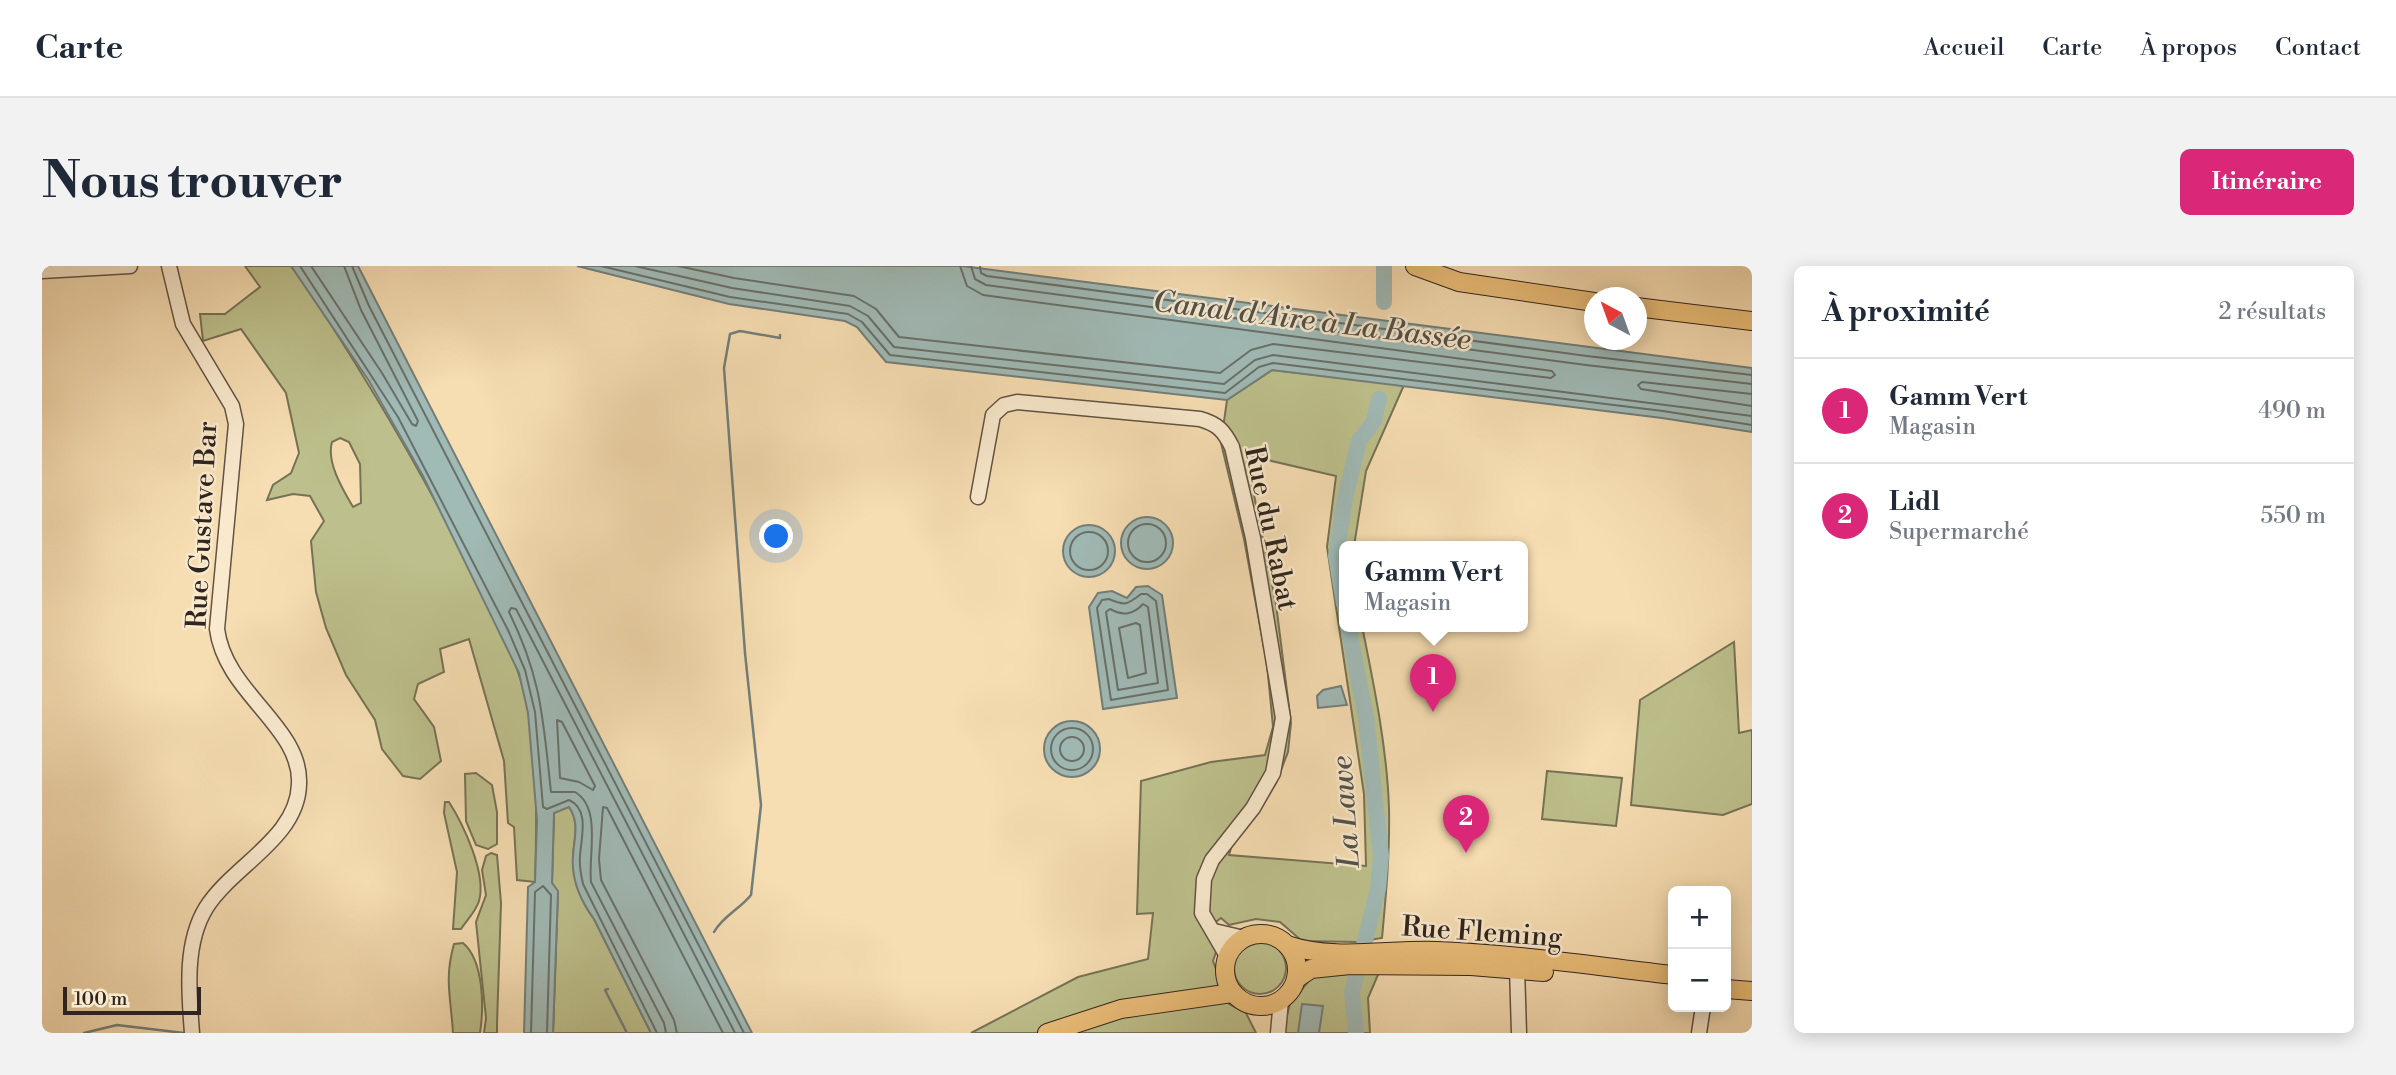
<!DOCTYPE html>
<html lang="fr">
<meta charset="utf-8">
<style>
:root{--surface:#fff;--page:#f2f2f3;--text:#1f2937;--muted:#747a83;--line:#e0e1e3;--accent:#db2777}
body{margin:0;font-family:"Libre Bodoni",serif;background:var(--page);color:var(--text)}
.controls{position:absolute;right:21px;bottom:21px;display:grid;overflow:hidden;border-radius:10px;box-shadow:0 4px 18px #0003}
.controls button{width:63px;height:63px;display:grid;place-items:center;padding:0;border:0;border-bottom:2px solid var(--line);background:var(--surface);color:var(--text);font:35px sans-serif}
.compass{position:absolute;left:1542px;top:21px;width:63px;height:63px;border-radius:50%;background:var(--surface);box-shadow:0 4px 18px #0003;rotate:319deg}
.scale{position:absolute;left:21px;bottom:18px;width:138px;box-sizing:border-box;padding-left:7px;border:4px solid #30251f;border-top:0;font-size:19px;line-height:24px;white-space:nowrap;color:#30251f;-webkit-text-stroke:5px #f9e9cd;paint-order:stroke}
.you{position:absolute;left:735px;top:271px;width:24px;height:24px;margin:-18px;border:5px solid #fff;border-radius:50%;background:#1a73e8;box-shadow:0 0 0 10px #1a73e833}
.badge{display:grid;place-items:center;width:46px;height:46px;border-radius:50%;background:var(--accent);color:#fff;font-size:23px;font-weight:700}
.pin{position:absolute;translate:-50% -58px;filter:drop-shadow(0 2px 4px #0008)}
.pin::after{content:'';position:absolute;top:37px;width:24px;height:21px;background:inherit;clip-path:polygon(0 0,100% 0,50% 100%)}
.popup{position:absolute;left:1297px;top:275px;width:189px;height:91px;box-sizing:border-box;display:grid;place-content:center;border-radius:10px;background:var(--surface);filter:drop-shadow(0 2px 5px #0005);font-size:23px;white-space:nowrap;color:var(--muted)}
.popup b{font-size:26px;color:var(--text)}
.popup::after{content:'';position:absolute;left:50%;top:100%;margin-left:-14px;border:14px solid transparent;border-top-color:var(--surface)}
.list{margin:0;padding:0;list-style:none}
h2{display:flex;justify-content:space-between;align-items:center;height:91px;margin:0;padding:0 28px;font-size:30px}
h2 small{font-size:23px;font-weight:400;color:var(--muted)}
.list li{display:grid;grid-template-columns:46px 1fr auto;gap:21px;align-items:center;box-sizing:border-box;height:105px;padding:0 28px;border-top:2px solid var(--line)}
.list b{display:block;font-size:26px;white-space:nowrap}
.list p{margin:0;font-size:23px;white-space:nowrap;color:var(--muted)}
.list em{font-size:23px;font-style:normal;color:var(--muted)}
.map{position:relative;flex:none;width:1710px;height:767px;overflow:hidden;border-radius:10px}
header{display:flex;align-items:center;gap:42px;box-sizing:border-box;height:98px;padding:0 35px;background:var(--surface);border-bottom:2px solid var(--line)}
header strong{font-size:33px}
nav{display:flex;gap:38px;margin-inline-start:auto;font-size:24px}
.intro{display:flex;align-items:center;justify-content:space-between;box-sizing:border-box;height:168px;padding:0 42px}
h1{margin:0;font-size:49px}
.button{padding:18px 32px;border-radius:10px;background:var(--accent);color:#fff;font-size:24px;font-weight:700}
main{display:flex;gap:42px;padding:0 42px}
aside{flex:1;background:var(--surface);border-radius:10px;box-shadow:0 4px 18px #0003}
.map>svg:first-child{display:block}
.green{fill:#bdc08c;stroke:#767256;stroke-width:2;fill-rule:evenodd}
.water{fill:#a0bab6;stroke:#737e7a;stroke-width:2}
.lines{fill:none;stroke-linecap:round;stroke-linejoin:round}
.shore{stroke:#68706a;stroke-width:2}
.stream{stroke:#737e7a;stroke-width:2.5}
.river{stroke:#a0bab6;stroke-width:16}
.minor-casing{stroke:#625344;stroke-width:17}
.major-casing{stroke:#30251f;stroke-width:20}
.minor{stroke:#f9e9cd;stroke-width:14}
.major{stroke:#ebbe79;stroke-width:18}
.labels{text-anchor:middle;stroke-width:5;stroke-linejoin:round;paint-order:stroke}
.street-label{font-size:28px;fill:#30251f;stroke:#f9e9cd}
.water-label{font-size:30px;font-style:italic;fill:#52524c;stroke:#f9e9cd}
</style>
<header>
<strong>Carte</strong>
<nav><a>Accueil</a><a>Carte</a><a>À propos</a><a>Contact</a></nav>
</header>
<div class="intro"><h1>Nous trouver</h1><a class="button">Itinéraire</a></div>
<main>
<div class="map">
<svg width="1710" height="767" viewBox="0 0 1710 767">
<rect width="100%" height="100%" fill="#f6ddb2"/>
<filter id="stains"><feTurbulence type="fractalNoise" baseFrequency=".00286" numOctaves="4"/><feColorMatrix values="0 0 0 0 .2 0 0 0 0 .09 0 0 0 0 .02 0 0 0 .5 -.17"/></filter>
<radialGradient id="worn" r=".72"><stop offset=".6" stop-color="#630" stop-opacity="0"/><stop offset="1" stop-color="#630" stop-opacity=".3"/></radialGradient>
<g class="green">
<path d="M203 0H249L256 8C319 103 376 198 427 300 444 335 464 369 476 406 497 466 495 553 493 616L475 614 472 561 466 557 462 495 427 373 398 383 402 406 376 418 372 433 392 461 399 495 378 513 361 510 340 483 333 454 304 409 284 362 274 326 269 275 282 255 268 230 251 228 225 234 231 219 249 207 257 187 244 127 199 63 161 75 158 48H183L218 21ZM298 172 307 176 318 198 319 237 311 241C301 224 284 196 290 176Z"/>
<path d="M1230 104 1362 119 1324 205 1312 280H1302V360H1320C1332 419 1345 482 1347 542 1348 586 1344 629 1340 672L1315 676 1260 675 1238 656 1214 653 1187 659 1179 652 1162 665 1175 683 1171 695 1187 738 1204 747 1214 767H929L1036 711 1106 693 1111 647 1095 648 1099 515 1169 496 1223 489 1231 461 1225 398 1202 273 1179 177 1185 134ZM1204 189 1294 210 1285 281 1322 528 1324 600 1187 589 1191 575 1212 551 1234 517 1246 486 1249 457 1234 338Z"/>
<path d="M1692 376 1697 467 1710 464V538L1681 549 1589 539 1598 434Z"/>
<path d="M1505 505 1580 512 1574 560 1500 553Z"/>
<path d="M434 507 450 519 455 546V578L446 583 434 579 424 555 423 508Z"/>
<path d="M403 536H407C421 558 445 608 437 635 434 645 425 654 419 663H411L415 606 402 547Z"/>
<path d="M522 541H527C538 557 532 572 531 590 530 611 539 636 552 653L609 767H511L516 626 510 617 512 547Z"/>
<path d="M449 587 455 589 459 637 455 758V767H442L444 752 434 656 444 629 440 604 444 590Z"/>
<circle cx="1218" cy="702" r="26"/>
<path d="M421 677C442 695 442 741 438 767H411C409 732 402 713 412 678Z"/>
<path d="M1338 704 1326 732 1328 767H1241L1248 737 1272 709Z"/>
</g>
<g class="water">
<path d="M249 0H316L710 767H609L552 653C538 634 529 614 531 590 532 572 538 557 527 541L512 547 510 617 516 625 511 767H482L486 621 493 616 495 554 486 447 477 407 381 210 327 115Z"/>
<path d="M535 0H920L1710 102V166L1620 152 1230 104 1185 134 844 96 815 61 803 55 687 38Z"/>
<circle cx="1105" cy="277" r="26"/>
<circle cx="1047" cy="285" r="26"/>
<path d="M1106 320 1120 329 1135 432 1061 443 1047 341 1056 327 1070 325 1085 332 1094 321Z"/>
<path d="M1299 420 1305 439 1276 442 1275 430 1281 424Z"/>
<circle cx="1030" cy="483" r="28"/>
<path d="M1260 738 1281 740 1277 767H1256Z"/>
</g>
<g class="lines">
<g class="shore">
<path d="M258 0 356 151 466 364 483 404 493 446 501 541 505 543 527 534C548 543 539 572 538 590 537 599 539 609 541 618L615 767"/>
<path d="M269 0 340 107 370 158 374 160 376 155 319 44 302 0"/>
<path d="M310 0 327 40 702 767"/>
<path d="M559 0 688 31 806 48 820 56 848 89 1183 127 1217 101 1231 97 1621 145 1710 159"/>
<path d="M593 0 690 22 808 40 826 50 852 81 1182 118 1213 94 1231 89 1710 150"/>
<path d="M636 0 692 12 812 30 834 43 857 71 1178 107 1209 84 1231 78 1509 112 1513 109 1510 105 941 29 925 20 918 0"/>
<path d="M929 0 933 13 944 19 1544 99 1710 118"/>
<path d="M938 0 939 7 945 10 1545 90 1710 109"/>
<path d="M1710 128 1600 116 1596 119 1599 123 1710 140"/>
<circle cx="1105" cy="277" r="19"/>
<circle cx="1047" cy="285" r="19"/>
<path d="M1099 328H1105L1114 335 1126 424 1069 434 1055 342 1060 334 1067 333C1083 340 1085 339 1099 328Z"/>
<path d="M1101 338 1106 341 1116 417 1076 424 1064 346 1068 343C1081 350 1091 349 1101 338Z"/>
<path d="M1094 357 1098 359 1104 407 1086 412 1077 362Z"/>
<path d="M515 454 520 456 553 520 551 524 537 516 518 512Z"/>
<circle cx="1030" cy="483" r="21"/>
<circle cx="1030" cy="483" r="12"/>
<path d="M489 767 493 626 501 620 509 629 505 767"/>
<path d="M624 767 622 757 549 616C546 589 560 542 533 526H509C501 454 500 413 467 346L469 342 474 343 693 767"/>
<path d="M635 767 632 754 559 614 557 593 561 541 565 542 681 767"/>
</g>
<g class="stream">
<path d="M672 666C681 650 698 643 709 629L719 539 703 387 682 102 688 68 698 65 738 72V69"/>
<path d="M566 723 563 724 585 767"/>
<path d="M42 767 75 759 142 767"/>
</g>
<g class="river">
<path d="M1342 36V0"/>
<path d="M1302 338 1294 290 1303 232 1317 175 1332 155 1337 133"/>
<path d="M1306 360 1324 452 1339 590 1336 623 1310 726 1314 767"/>
</g>
<defs>
<g id="minor">
<path d="M127 0 141 58 190 140 194 158 175 363C183 427 260 461 257 518 256 572 190 600 164 642 142 678 147 727 150 767"/>
<path d="M0 5 88 0"/>
<path d="M936 231 951 149 962 139 975 136 1158 153C1176 158 1182 165 1190 181L1211 272 1241 452 1231 507 1211 542 1170 594 1162 613 1160 647 1185 690"/>
<path d="M1172 665 1202 672"/>
<path d="M1475 702 1477 767"/>
<path d="M1236 767 1239 734"/>
<path d="M1657 767 1661 741"/>
</g>
<g id="major">
<path d="M1373 0 1417 16 1552 36"/>
<path d="M1594 41 1710 55"/>
<circle cx="1219" cy="704" r="36"/>
<path d="M1245 679C1293 695 1346 683 1395 685 1474 688 1553 700 1631 709"/>
<path d="M1254 713 1269 703 1308 699 1429 700 1502 706"/>
<path d="M1684 723 1710 725"/>
<path d="M1005 767 1079 743 1190 727"/>
</g>
</defs>
<use href="#minor" class="minor-casing"/>
<use href="#major" class="major-casing"/>
<use href="#minor" class="minor"/>
<use href="#major" class="major"/>
</g>
<g class="labels">
<g class="street-label">
<text transform="translate(159 259) rotate(-87)" y="10">Rue Gustave Bar</text>
<text transform="translate(1230 262) rotate(78)" y="10">Rue du Rabat</text>
<text transform="translate(1440 665) rotate(4)" y="10">Rue Fleming</text>
</g>
<g class="water-label">
<text transform="translate(1270 54) rotate(7)" y="10">Canal d'Aire à La Bassée</text>
<text transform="translate(1303 546) rotate(-94)" y="10">La Lawe</text>
</g>
</g>
<rect width="100%" height="100%" filter="url(#stains)"/>
<rect width="100%" height="100%" fill="url(#worn)"/>
</svg>
<div class="controls">
<button>+</button>
<button>−</button>
</div>
<svg class="compass" viewBox="-18 -18 36 36"><path d="M0-13l5 13h-10z" fill="#e53935"/><path d="M0 13l5-13h-10z" fill="#747a83"/></svg>
<div class="scale">100 m</div>
<div class="you"></div>
<div class="pin badge" style="left:1391px;top:446px">1</div>
<div class="popup"><b>Gamm Vert</b>Magasin</div>
<div class="pin badge" style="left:1424px;top:587px">2</div>
</div>
<aside>
<h2>À proximité<small>2 résultats</small></h2>
<ul class="list">
<li><span class="badge">1</span><div><b>Gamm Vert</b><p>Magasin</p></div><em>490 m</em></li>
<li><span class="badge">2</span><div><b>Lidl</b><p>Supermarché</p></div><em>550 m</em></li>
</ul>
</aside>
</main>
